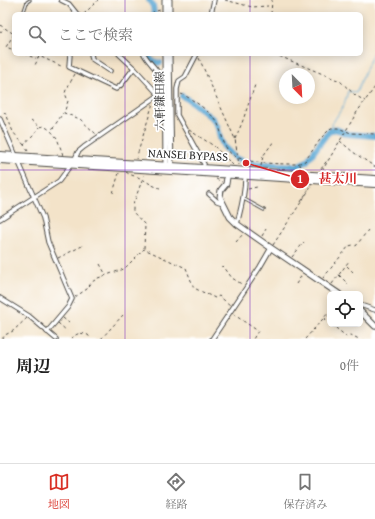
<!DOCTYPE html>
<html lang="ja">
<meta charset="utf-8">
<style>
:root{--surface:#fff;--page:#f6f6f6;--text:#222;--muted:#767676;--line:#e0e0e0;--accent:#d93025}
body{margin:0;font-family:"Gentium Book Plus","Noto Serif JP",serif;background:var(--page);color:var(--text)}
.controls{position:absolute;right:12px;bottom:12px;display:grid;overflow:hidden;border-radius:6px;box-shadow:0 2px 10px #0003}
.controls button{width:36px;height:36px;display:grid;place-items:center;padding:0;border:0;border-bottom:1px solid var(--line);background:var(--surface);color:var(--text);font:20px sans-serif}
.compass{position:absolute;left:279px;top:68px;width:36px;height:36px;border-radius:50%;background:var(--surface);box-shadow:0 2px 10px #0003;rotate:156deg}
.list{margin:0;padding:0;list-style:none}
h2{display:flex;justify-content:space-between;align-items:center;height:52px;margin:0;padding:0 16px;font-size:17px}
h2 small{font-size:13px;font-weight:400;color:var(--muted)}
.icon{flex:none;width:22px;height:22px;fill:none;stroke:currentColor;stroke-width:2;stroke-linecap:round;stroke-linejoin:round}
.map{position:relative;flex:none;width:375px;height:339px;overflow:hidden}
.search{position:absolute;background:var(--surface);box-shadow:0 2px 10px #0003;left:12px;right:12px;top:12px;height:44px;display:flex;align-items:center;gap:10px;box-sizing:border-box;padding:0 14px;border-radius:6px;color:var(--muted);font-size:15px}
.sheet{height:124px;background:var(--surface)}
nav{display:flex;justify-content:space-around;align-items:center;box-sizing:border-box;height:56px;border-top:1px solid var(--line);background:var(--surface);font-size:11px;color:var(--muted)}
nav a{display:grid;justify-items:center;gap:2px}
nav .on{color:var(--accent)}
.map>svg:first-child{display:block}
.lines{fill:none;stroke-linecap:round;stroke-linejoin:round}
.stream{stroke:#5ba8d4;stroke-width:1}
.river{stroke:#5ba8d4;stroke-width:6}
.service-casing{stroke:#494743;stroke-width:3.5}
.minor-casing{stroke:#494743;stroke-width:5.5}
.secondary-casing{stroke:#494743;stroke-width:7}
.trunk-casing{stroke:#494743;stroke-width:8}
.path{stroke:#494743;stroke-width:1;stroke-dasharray:3 3;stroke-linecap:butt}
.service{stroke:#fff;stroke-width:1.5}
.minor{stroke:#fff;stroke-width:3.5}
.secondary{stroke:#fff;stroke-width:5}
.trunk{stroke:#fff;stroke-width:6}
.grid{fill:none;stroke:#7b2cbf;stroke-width:1;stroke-opacity:0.55}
.labels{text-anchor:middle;stroke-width:3.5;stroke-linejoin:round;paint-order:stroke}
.street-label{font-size:12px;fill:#2b2b2b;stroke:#fff}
.leader{fill:none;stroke:#d62828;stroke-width:1.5}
.callout-dot{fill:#d62828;stroke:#fff;stroke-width:1.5}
.mark-label{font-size:12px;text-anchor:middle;font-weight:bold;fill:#fff}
.callout-label{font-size:13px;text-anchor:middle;font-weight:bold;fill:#d62828;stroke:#fff;stroke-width:3.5;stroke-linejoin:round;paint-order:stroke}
</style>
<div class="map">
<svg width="375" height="339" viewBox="0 0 375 339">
<rect width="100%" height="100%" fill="#fff"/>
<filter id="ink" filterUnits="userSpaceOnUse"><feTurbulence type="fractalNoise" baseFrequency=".025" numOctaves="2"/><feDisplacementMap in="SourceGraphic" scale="8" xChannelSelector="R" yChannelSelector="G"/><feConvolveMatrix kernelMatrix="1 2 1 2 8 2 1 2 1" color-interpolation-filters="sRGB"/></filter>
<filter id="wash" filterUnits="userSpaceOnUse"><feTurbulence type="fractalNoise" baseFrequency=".012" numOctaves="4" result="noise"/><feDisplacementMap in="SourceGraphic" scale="16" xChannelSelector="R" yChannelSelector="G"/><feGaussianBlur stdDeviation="0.9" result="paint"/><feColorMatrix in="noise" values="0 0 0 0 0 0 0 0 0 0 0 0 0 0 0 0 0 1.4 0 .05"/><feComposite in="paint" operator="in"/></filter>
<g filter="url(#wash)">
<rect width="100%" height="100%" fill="#f3e3c9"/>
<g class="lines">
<path class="stream" d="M334 129 332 124 344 105 348 91 356 93 375 48"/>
<g class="river">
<path d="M149 0 153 6 154 14"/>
<path d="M147 54 152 61 160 63"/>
<path d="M182 96 189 100 213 119 218 128 220 138 224 147 235 158 246 163 297 166 307 161 326 135 330 131 334 129 338 130 348 134 375 136"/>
</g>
</g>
</g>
<g filter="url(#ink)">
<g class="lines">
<defs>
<g id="service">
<path d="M23 14 27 2 30 0"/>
<path d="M244 199 264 210"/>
</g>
<g id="minor">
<path d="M61 0 69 4 77 14"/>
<path d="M211 14 214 0"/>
<path d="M70 54 69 67 116 89 121 85 134 68"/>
<path d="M91 54 92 59 110 71"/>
<path d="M119 54 135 69 159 95"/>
<path d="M197 54 185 77 179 81 177 89V115L204 164"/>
<path d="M0 119 43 218 48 242 72 299 68 307 47 332"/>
<path d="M209 194 217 201 223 203"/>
<path d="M0 219 59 181 75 159 78 152 84 147 159 95C161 92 161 90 161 86 161 69 151 67 144 54"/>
<path d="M237 224C241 208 245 195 245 179"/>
<path d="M0 298 29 316 56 339"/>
<path d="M360 305 375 310"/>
<path d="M212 339 260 267 271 248"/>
</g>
<g id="secondary">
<path d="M169 0V14"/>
<path d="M165 14V0"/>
<path d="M165 54 166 169"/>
<path d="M169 54 171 169"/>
<path d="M228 171 226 184 221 190 220 197 230 217 237 224 271 248 339 294"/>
<path d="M360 311 375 326"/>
</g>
<g id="trunk">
<path d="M0 155 375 179"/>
<path d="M0 160 375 184"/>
</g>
</defs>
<use href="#service" class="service-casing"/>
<use href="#minor" class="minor-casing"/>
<use href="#secondary" class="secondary-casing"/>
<use href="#trunk" class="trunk-casing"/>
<g class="path">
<path d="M225 0 252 7 268 6"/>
<path d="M84 14 98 0"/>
<path d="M153 14V12L160 10"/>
<path d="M271 14 272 0"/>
<path d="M0 25 14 34"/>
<path d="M0 33 4 28"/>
<path d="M14 34 6 47 14 50"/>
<path d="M24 54 38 59 35 65"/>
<path d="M274 54 340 81 355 95 365 101"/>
<path d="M199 58 235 139 239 165"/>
<path d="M38 59 39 56 61 66"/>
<path d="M75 74 66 90 65 93 68 101 64 113 80 119 96 134"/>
<path d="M181 94C190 97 212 113 217 122 223 133 222 148 233 155 246 164 281 164 297 164L305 161 322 137 331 128H338L351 133 375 134"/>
<path d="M4 112 7 116 13 132 24 145"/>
<path d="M31 120 40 127 44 126 50 130"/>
<path d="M189 130 214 146 233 165"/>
<path d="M235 139 242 123 255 85"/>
<path d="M340 141 353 152 375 167"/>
<path d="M28 151 24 145 40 127"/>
<path d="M176 151 183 155 190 162"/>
<path d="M63 155 57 138 51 131 63 113"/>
<path d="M136 159 153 103"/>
<path d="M300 164 301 170"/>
<path d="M261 166 263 156 274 141"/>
<path d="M321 169 328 159"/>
<path d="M322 171 357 112 375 87"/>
<path d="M126 172C131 176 137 176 142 179 148 182 152 186 160 188"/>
<path d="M216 179 222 182"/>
<path d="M248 189 257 187"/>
<path d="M113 193 119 173"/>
<path d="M301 202 311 185"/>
<path d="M262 236 266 229"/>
<path d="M236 242 243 234"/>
<path d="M273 245 313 184"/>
<path d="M144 248 145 225 133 212V205L144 175"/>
<path d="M292 257 304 242"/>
<path d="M58 258 84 245"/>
<path d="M100 264 106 275"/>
<path d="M221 266 224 267 232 278 243 285"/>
<path d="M347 266 353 272"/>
<path d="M339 275 349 285"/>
<path d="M323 278 349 246 353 245 356 246 368 230"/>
<path d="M296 284 302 275"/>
<path d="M332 284 349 261"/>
<path d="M75 297 87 289 92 282 98 278 124 269 144 249 186 268 194 288 215 298 219 296 230 305"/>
<path d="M233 314 258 331 253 339"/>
<path d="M330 314 325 319 330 323"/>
<path d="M63 318 69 323"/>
<path d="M58 323 67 331"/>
<path d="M331 324 347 337 349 335H351L359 339"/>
<path d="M2 339 5 335 13 331 27 318"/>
<path d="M71 339C77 333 80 332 88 335L91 339"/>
<path d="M101 339 123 315"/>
<path d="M305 339 330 311"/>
</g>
<use href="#service" class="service"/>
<use href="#minor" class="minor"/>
<use href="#secondary" class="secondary"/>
<use href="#trunk" class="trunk"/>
</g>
</g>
<path class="grid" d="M125 0V14M250 0V14M125 54V339M250 54V339M0 170H375"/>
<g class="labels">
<g class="street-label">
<text transform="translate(160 101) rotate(-91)" y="4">六軒鎌田線</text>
<text transform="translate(188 155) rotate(3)" y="4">NANSEI BYPASS</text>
</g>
</g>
<path class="leader" d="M246 163L300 179"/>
<g class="callout-dot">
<circle cx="246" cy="163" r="4"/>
<circle cx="300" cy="179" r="10"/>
</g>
<g class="mark-label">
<text x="300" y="183">1</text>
</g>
<g class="callout-label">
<text x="338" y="183">甚太川</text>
</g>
</svg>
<div class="controls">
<button><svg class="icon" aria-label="locate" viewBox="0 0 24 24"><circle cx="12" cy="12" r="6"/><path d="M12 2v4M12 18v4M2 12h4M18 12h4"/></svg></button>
</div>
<svg class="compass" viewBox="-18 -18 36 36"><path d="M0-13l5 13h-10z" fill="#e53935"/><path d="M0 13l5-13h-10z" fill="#767676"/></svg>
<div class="search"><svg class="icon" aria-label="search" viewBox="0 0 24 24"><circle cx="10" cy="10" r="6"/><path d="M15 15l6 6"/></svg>ここで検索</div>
</div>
<section class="sheet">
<h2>周辺<small>0件</small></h2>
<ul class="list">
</ul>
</section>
<nav>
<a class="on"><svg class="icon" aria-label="map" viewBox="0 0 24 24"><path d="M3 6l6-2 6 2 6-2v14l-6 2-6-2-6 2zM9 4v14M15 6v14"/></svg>地図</a>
<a><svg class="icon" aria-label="directions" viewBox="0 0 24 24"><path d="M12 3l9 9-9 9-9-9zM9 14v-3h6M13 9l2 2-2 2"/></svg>経路</a>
<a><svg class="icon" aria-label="saved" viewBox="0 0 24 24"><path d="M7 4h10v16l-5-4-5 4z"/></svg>保存済み</a>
</nav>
